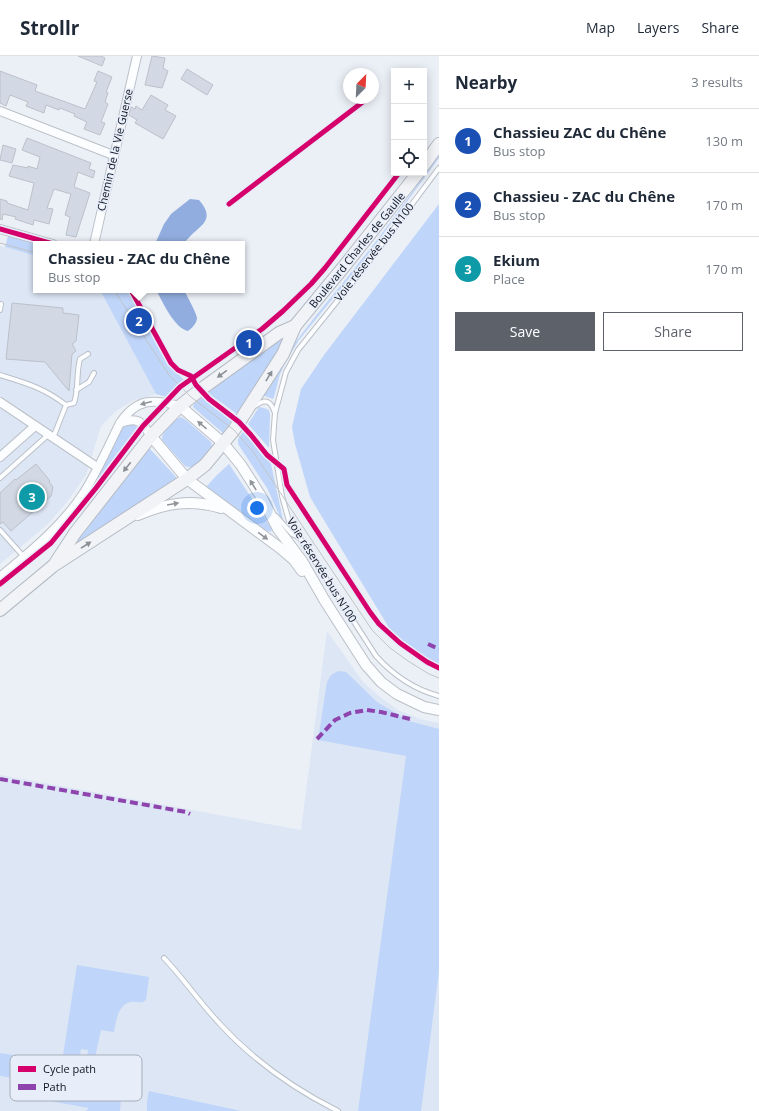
<!DOCTYPE html>
<meta charset="utf-8">
<style>
:root{--surface:#fff;--page:#f2f2f3;--text:#1f2937;--muted:#747a83;--line:#e0e1e3;--accent:#5c616a}
body{margin:0;font-family:"Open Sans",sans-serif;background:var(--page);color:var(--text)}
.controls{position:absolute;right:12px;top:12px;display:grid;overflow:hidden;border-radius:0px;box-shadow:0 2px 10px #0003}
.controls button{width:36px;height:36px;display:grid;place-items:center;padding:0;border:0;border-bottom:1px solid var(--line);background:var(--surface);color:var(--text);font:20px sans-serif}
.compass{position:absolute;left:343px;top:12px;width:36px;height:36px;border-radius:50%;background:var(--surface);box-shadow:0 2px 10px #0003;rotate:24deg}
.you{position:absolute;left:257px;top:452px;width:14px;height:14px;margin:-10px;border:3px solid #fff;border-radius:50%;background:#1a73e8;box-shadow:0 0 0 6px #1a73e833}
.badge{display:grid;place-items:center;width:26px;height:26px;border-radius:50%;background:var(--accent);color:#fff;font-size:13px;font-weight:700}
.pin{position:absolute;translate:-50% -50%;border:2px solid #fff;box-shadow:0 1px 4px #0006}
.popup{position:absolute;left:33px;top:185px;width:212px;height:52px;box-sizing:border-box;display:grid;place-content:center;border-radius:0px;background:var(--surface);filter:drop-shadow(0 1px 3px #0005);font-size:13px;white-space:nowrap;color:var(--muted)}
.popup b{font-size:15px;color:var(--text)}
.popup::after{content:'';position:absolute;left:50%;top:100%;margin-left:-8px;border:8px solid transparent;border-top-color:var(--surface)}
.list{margin:0;padding:0;list-style:none}
h2{display:flex;justify-content:space-between;align-items:center;height:52px;margin:0;padding:0 16px;font-size:17px}
h2 small{font-size:13px;font-weight:400;color:var(--muted)}
.list li{display:grid;grid-template-columns:26px 1fr auto;gap:12px;align-items:center;box-sizing:border-box;height:64px;padding:0 16px;border-top:1px solid var(--line)}
.list b{display:block;font-size:15px;white-space:nowrap}
.list p{margin:0;font-size:13px;white-space:nowrap;color:var(--muted)}
.list em{font-size:13px;font-style:normal;color:var(--muted)}
.actions{display:flex;gap:8px;padding:12px 16px}
.actions a{flex:1;padding:9px 0;border:1px solid var(--accent);border-radius:0px;text-align:center;font-size:14px;color:var(--accent)}
.actions .main{background:var(--accent);color:#fff}
.icon{flex:none;width:22px;height:22px;fill:none;stroke:currentColor;stroke-width:2;stroke-linecap:round;stroke-linejoin:round}
.map{position:relative;flex:none;width:439px;height:1055px;overflow:hidden}
header{display:flex;align-items:center;gap:24px;box-sizing:border-box;height:56px;padding:0 20px;background:var(--surface);border-bottom:1px solid var(--line)}
header strong{font-size:19px}
nav{display:flex;gap:22px;margin-inline-start:auto;font-size:14px}
main{display:flex}
aside{flex:1;background:var(--surface)}
.map>svg:first-child{display:block}
.built{fill:#dde6f5}
.green{fill:#bfd5f9}
.water{fill:#91addf}
.building{fill:#d2d9e5;stroke:#bcc1c9}
.lines{fill:none;stroke-linecap:round;stroke-linejoin:round}
.service-casing{stroke:#bbc0c8;stroke-width:6}
.minor-casing{stroke:#bbc0c8;stroke-width:10}
.tertiary-casing{stroke:#bbc0c8;stroke-width:12}
.primary-casing{stroke:#b5bbc4;stroke-width:14}
.path{stroke:#d7d9dc;stroke-width:1.5;stroke-dasharray:2 2;stroke-linecap:butt}
.service{stroke:#fcfdfe;stroke-width:4}
.minor{stroke:#fcfdfe;stroke-width:8}
.tertiary{stroke:#fcfdfe;stroke-width:10}
.primary{stroke:#f1f3f7;stroke-width:12}
.tram{stroke:#c2c4c6;stroke-width:1}
.quiet{stroke:#8e44ad;stroke-width:4;stroke-dasharray:8 4;stroke-linecap:butt}
.cycleway-casing{stroke:#e7eefa;stroke-width:8}
.cycleway{stroke:#d6006c;stroke-width:5}
.oneway{fill:#8b8f96}
.oneway2{fill:#91959a}
.labels{text-anchor:middle;stroke-width:3;stroke-linejoin:round;paint-order:stroke}
.street-label{font-size:11px;fill:#0f151f;stroke:#e7eefa}
.key{fill:#e7eefa;stroke:#a6adb8;stroke-width:1}
.key-label{font-size:11px;fill:#0f151f}
</style>
<header>
<strong>Strollr</strong>
<nav><a>Map</a><a>Layers</a><a>Share</a></nav>
</header>
<main>
<div class="map">
<svg width="439" height="1055" viewBox="0 0 439 1055">
<rect width="100%" height="100%" fill="#ebeff6"/>
<g class="built">
<path d="M0 190 36 200V234H100L156 338 132 345 116 355 101 370 86 419 67 446 48 468 0 508Z"/>
<path d="M327 575 363 626 380 641 398 654 420 663 439 667V1055H0V719L301 774Z"/>
</g>
<g class="green">
<path d="M439 99V102L364 204 299 284 286 305 280 318 274 341 273 343 262 339C288 290 323 252 357 209 386 174 412 136 439 99Z"/>
<path d="M439 148V610L420 600 394 580 310 441 295 388 292 371 301 333 324 299Z"/>
<path d="M8 180 38 188H36V200L5 191Z"/>
<path d="M100 234H129L169 308 184 324 166 341 156 338Z"/>
<path d="M283 279 287 281 237 358 208 337Z"/>
<path d="M203 341 233 363 223 377 193 351 194 348Z"/>
<path d="M259 351 264 352 269 354 270 359 269 392 248 368Z"/>
<path d="M181 361 186 364 211 386 212 389 210 395 193 411H188L185 410 162 384C161 376 173 364 181 361Z"/>
<path d="M129 368H133L138 372 95 427 123 371Z"/>
<path d="M244 374 258 390 271 408 283 464 281 463 267 432 238 388V383Z"/>
<path d="M150 393 176 421V423L79 487H77L78 484 148 394Z"/>
<path d="M229 408 272 473 271 476 261 473 206 431 217 419Z"/>
<path d="M338 615 346 616 377 646 409 665 439 673V914L421 1055H358L406 700 318 684 327 626 331 619Z"/>
<path d="M77 909 149 921 146 944 143 946C139 947 134 945 130 946 118 949 116 965 114 976L101 974 94 1006 87 1004 88 994 81 993 80 1000 74 1005 73 1018 88 1021 90 1014 107 1018 109 1024 121 1042 120 1055H86L89 1052 50 1045 54 1028 0 1020V997L62 1006Z"/>
<path d="M149 1035 241 1055H147V1045Z"/>
</g>
<g class="water">
<path d="M190 143 199 144C219 167 195 170 184 188H155L164 168 171 158Z"/>
<path d="M156 234H184C187 240 196 256 197 262 197 267 192 272 188 275 174 272 163 246 156 234Z"/>
</g>
<g class="building">
<path d="M78 0H101L105 2 102 10Z"/>
<path d="M152 0 165 2 163 12 168 15 162 32 145 29Z"/>
<path d="M187 13 213 29 207 39 181 23Z"/>
<path d="M0 15 37 29 35 35 85 53 97 26 94 25 98 15 112 21 106 36 108 37 105 46 108 48 101 66 105 67 100 79 84 73 87 66 74 60 75 58 60 52 59 54 46 49 44 57 26 50 28 46 10 39 6 50 0 47Z"/>
<path d="M151 39 168 49 165 54 176 60 163 83 135 67 137 64 129 59 131 51 135 53 136 50 142 54Z"/>
<path d="M27 82 91 107 89 113 95 115 93 122 78 116 74 131 90 137 76 181 66 179 70 161 65 159 71 138 54 133 47 152 53 153 49 168 34 164 33 169 15 163 16 161 3 158 2 164 0 163V143L7 145V147L28 154 34 127 9 120 13 109 28 112V110L37 113 40 101 22 94Z"/>
<path d="M3 89 16 93 12 107 0 104Z"/>
<path d="M12 247 63 252V257L79 259 76 285 72 288 76 295 72 298 69 335 45 306 6 303Z"/>
<path d="M36 408 50 425 49 426 53 431 51 440 11 475 3 466 0 468V437L15 423 16 424Z"/>
</g>
<g class="lines">
<defs>
<g id="service">
<path d="M439 112 371 203 298 294 286 316 275 357 273 384 282 440 289 465 376 600C394 620 413 633 439 640"/>
<path d="M0 254 1 248"/>
<path d="M0 319C26 327 44 332 66 349L53 382"/>
<path d="M76 334 89 326 94 317"/>
<path d="M66 349 74 347C79 333 76 317 80 303L88 298"/>
<path d="M255 350C266 342 271 345 275 357"/>
<path d="M0 422 48 379"/>
<path d="M276 460 292 478 300 482"/>
<path d="M0 474 24 501"/>
<path d="M164 902C184 923 200 947 220 968 253 1004 294 1033 338 1055"/>
</g>
<g id="minor">
<path d="M0 55 113 99"/>
<path d="M0 173 53 188"/>
<path d="M94 188 137 0"/>
<path d="M0 346 97 411"/>
<path d="M120 367C138 360 142 366 151 380"/>
<path d="M0 401 35 370"/>
<path d="M0 521C30 496 61 471 83 438 97 416 108 391 120 367 137 342 152 343 180 350"/>
</g>
<g id="tertiary">
<path d="M180 350 223 387 241 409 262 442 278 473 302 505 325 545 366 609 381 626 397 638 424 651 439 654"/>
<path d="M151 380 187 423 280 492 294 504 302 515"/>
<path d="M138 459C166 447 191 443 221 452"/>
</g>
<g id="primary">
<path d="M424 109 439 88"/>
<path d="M56 506 75 477 151 380 180 350 200 334 279 277 295 270"/>
<path d="M0 554 53 510 187 423 205 409 234 374 283 298 295 270 346 208 418 117"/>
</g>
</defs>
<use href="#service" class="service-casing"/>
<use href="#minor" class="minor-casing"/>
<use href="#tertiary" class="tertiary-casing"/>
<use href="#primary" class="primary-casing"/>
<path class="path" d="M115 397 120 400"/>
<use href="#service" class="service"/>
<use href="#minor" class="minor"/>
<use href="#tertiary" class="tertiary"/>
<use href="#primary" class="primary"/>
<g class="tram">
<path d="M0 187 36 197"/>
<path d="M114 234 169 319 191 341 234 374 254 397 317 492 372 574 390 592 408 605 429 618 439 622"/>
</g>
<g class="quiet">
<path d="M428 588 439 593"/>
<path d="M317 683 335 664 350 657 367 654 381 656 410 663"/>
<path d="M0 723 186 756 190 758"/>
</g>
<defs>
<g id="cycleway">
<path d="M229 148 368 42"/>
<path d="M0 173 53 188"/>
<path d="M131 234 171 307 178 314 191 320 196 329 209 343 239 366 251 379 267 399 284 413 287 429 370 556 379 568 400 587 427 606 439 612"/>
<path d="M0 528 51 487 96 432 143 370 180 331 262 273 283 255 311 228 325 212 399 117"/>
</g>
</defs>
<use href="#cycleway" class="cycleway-casing"/>
<use href="#cycleway" class="cycleway"/>
</g>
<defs><path id="oneway-solid" d="M-6-.8H1V-3.2L6.5 0L1 3.2V.8H-6Z"/></defs>
<g class="oneway">
<use href="#oneway-solid" transform="translate(222 318) rotate(144)"/>
<use href="#oneway-solid" transform="translate(269 320) rotate(-58)"/>
<use href="#oneway-solid" transform="translate(127 411) rotate(128)"/>
<use href="#oneway-solid" transform="translate(86 489) rotate(-32)"/>
</g>
<g class="oneway2">
<use href="#oneway-solid" transform="translate(146 347) rotate(165)"/>
<use href="#oneway-solid" transform="translate(202 369) rotate(-140)"/>
<use href="#oneway-solid" transform="translate(253 429) rotate(-122)"/>
<use href="#oneway-solid" transform="translate(173 448) rotate(-10)"/>
<use href="#oneway-solid" transform="translate(263 480) rotate(36)"/>
</g>
<g class="labels">
<g class="street-label">
<text transform="translate(115 94) rotate(-77)" y="4">Chemin de la Vie Guerse</text>
<text transform="translate(357 194) rotate(-51)" y="4">Boulevard Charles de Gaulle</text>
<text transform="translate(374 196) rotate(-52)" y="4">Voie réservée bus N100</text>
<text transform="translate(322 514) rotate(58)" y="4">Voie réservée bus N100</text>
</g>
</g>
<rect x="10" y="999" width="132" height="46" rx="6" class="key"/>
<rect x="18" y="1010" width="18" height="6" fill="#d6006c"/>
<rect x="18" y="1028" width="18" height="6" fill="#8e44ad"/>
<g class="key-label">
<text x="43" y="1017">Cycle path</text>
<text x="43" y="1035">Path</text>
</g>
</svg>
<div class="controls">
<button>+</button>
<button>−</button>
<button><svg class="icon" aria-label="locate" viewBox="0 0 24 24"><circle cx="12" cy="12" r="6"/><path d="M12 2v4M12 18v4M2 12h4M18 12h4"/></svg></button>
</div>
<svg class="compass" viewBox="-18 -18 36 36"><path d="M0-13l5 13h-10z" fill="#e53935"/><path d="M0 13l5-13h-10z" fill="#747a83"/></svg>
<div class="you"></div>
<div class="pin badge" style="left:249px;top:287px;background:#1a4fb4">1</div>
<div class="pin badge" style="left:139px;top:265px;background:#1a4fb4">2</div>
<div class="popup"><b>Chassieu - ZAC du Chêne</b>Bus stop</div>
<div class="pin badge" style="left:32px;top:441px;background:#0f9aa8">3</div>
</div>
<aside>
<h2>Nearby<small>3 results</small></h2>
<ul class="list">
<li><span class="badge" style="background:#1a4fb4">1</span><div><b>Chassieu ZAC du Chêne</b><p>Bus stop</p></div><em>130 m</em></li>
<li><span class="badge" style="background:#1a4fb4">2</span><div><b>Chassieu - ZAC du Chêne</b><p>Bus stop</p></div><em>170 m</em></li>
<li><span class="badge" style="background:#0f9aa8">3</span><div><b>Ekium</b><p>Place</p></div><em>170 m</em></li>
</ul>
<div class="actions"><a class="main">Save</a><a>Share</a></div>
</aside>
</main>
